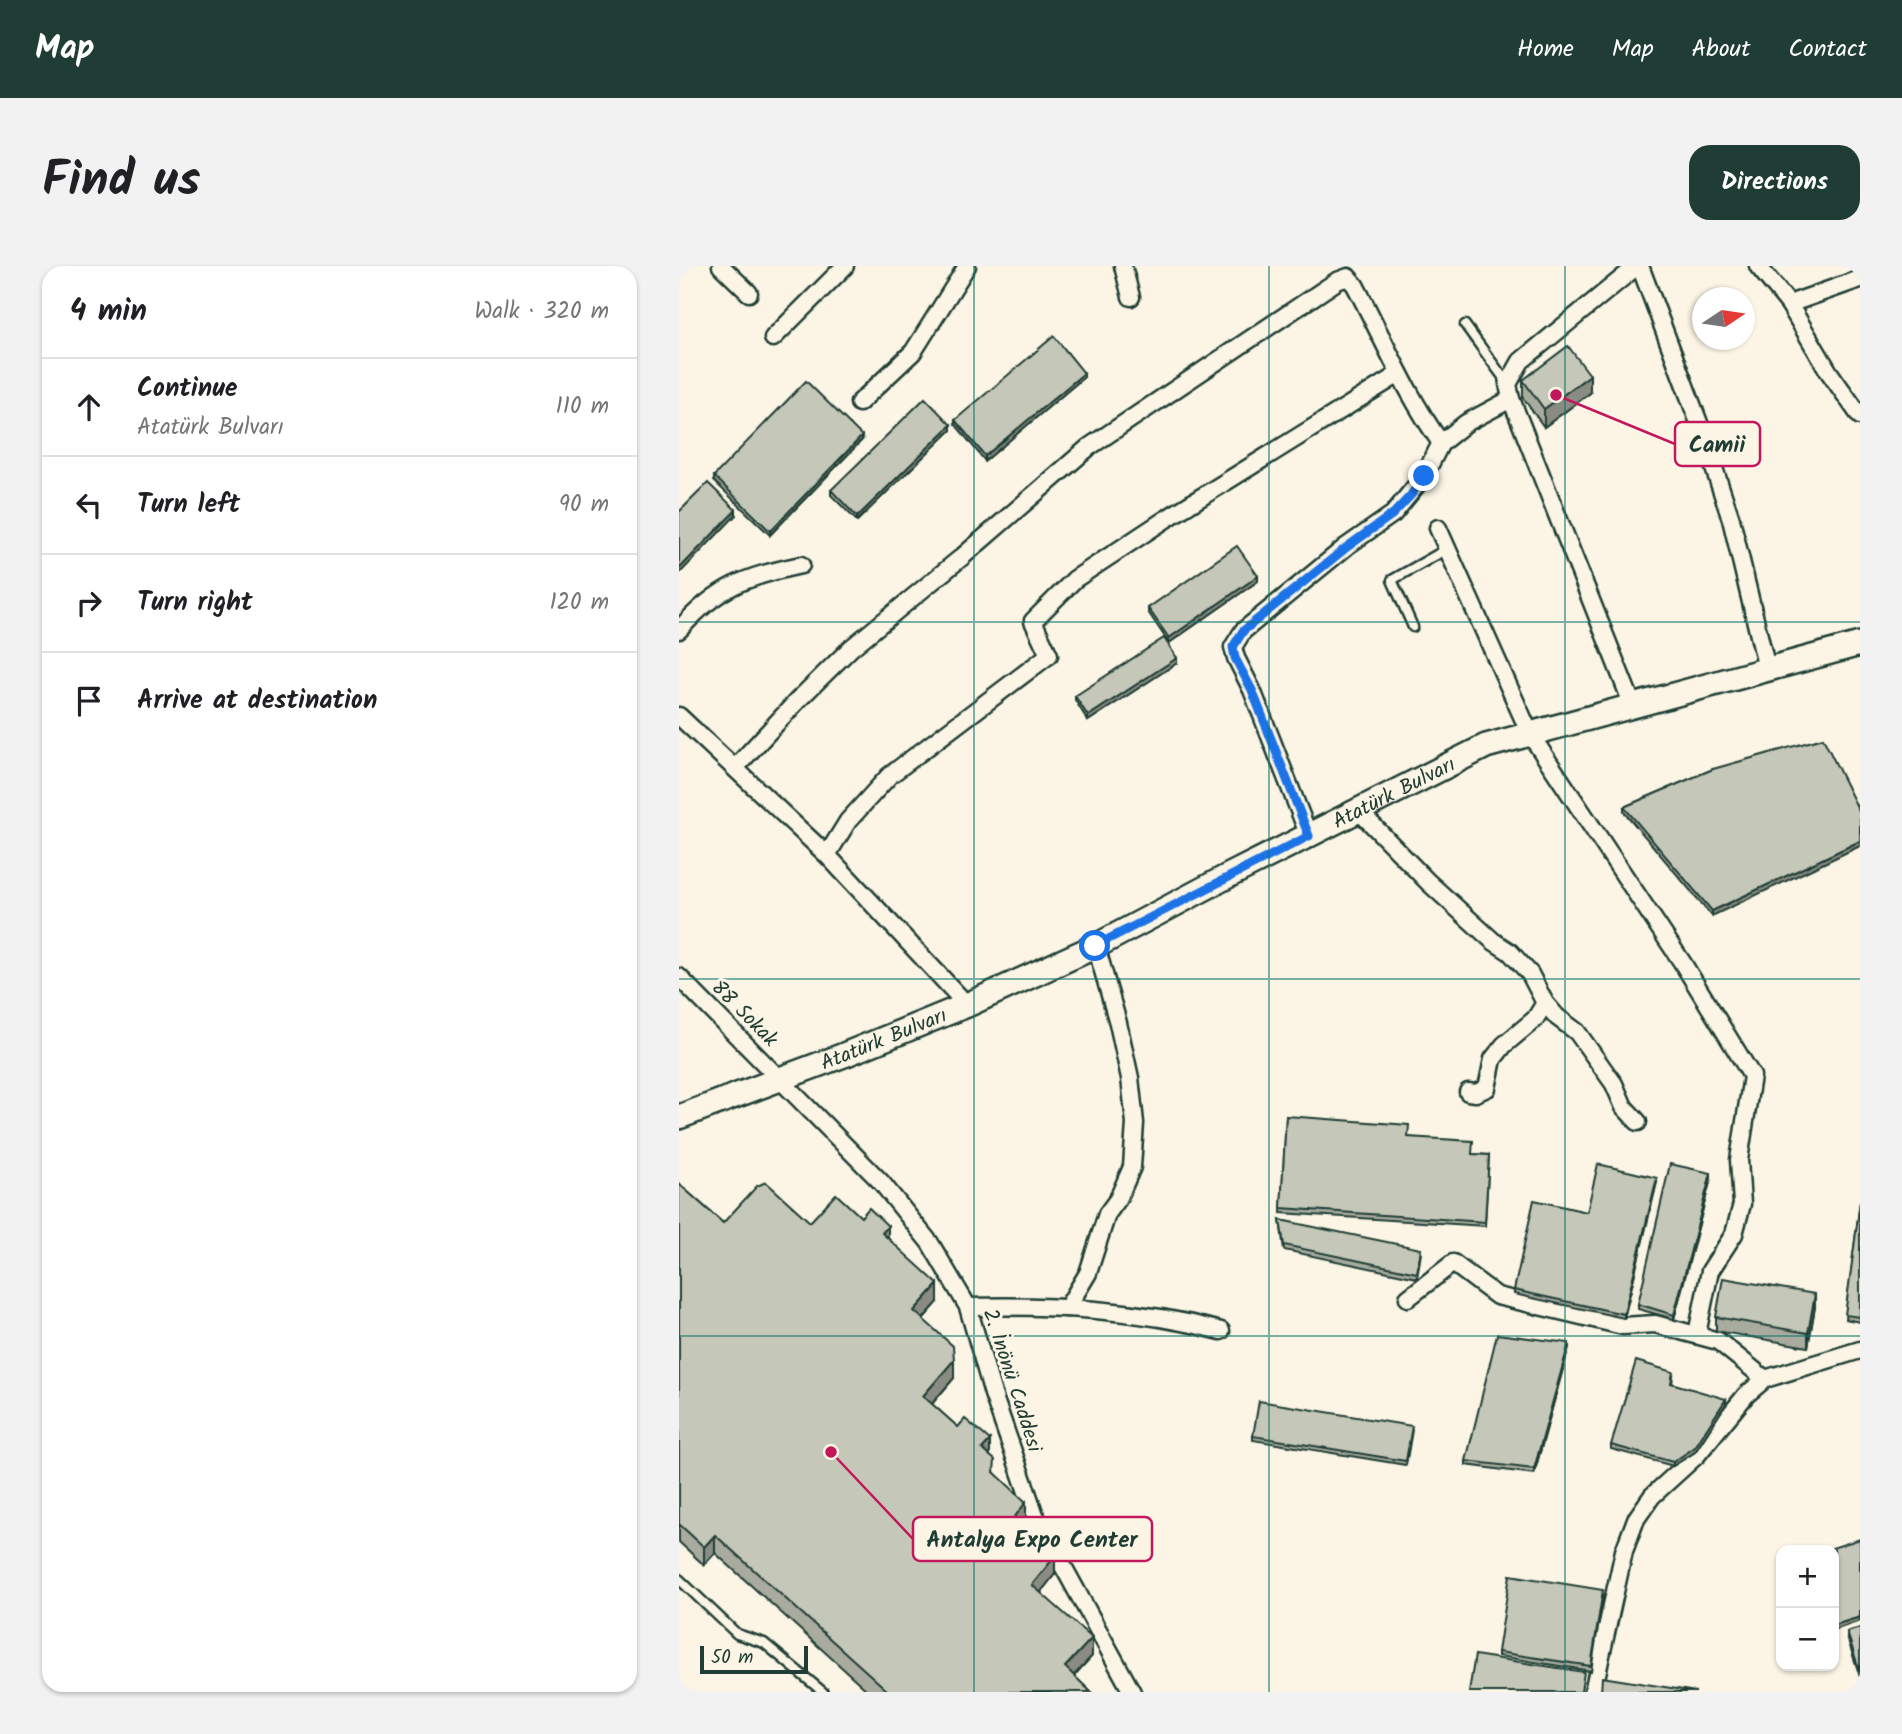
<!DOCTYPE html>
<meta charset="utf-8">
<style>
:root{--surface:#fff;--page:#f2f2f2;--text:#202124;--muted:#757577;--line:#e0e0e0;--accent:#1f3d34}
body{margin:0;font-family:Kalam,sans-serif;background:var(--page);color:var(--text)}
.controls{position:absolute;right:21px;bottom:21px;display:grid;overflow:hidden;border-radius:14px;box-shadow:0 2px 5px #0004}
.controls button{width:63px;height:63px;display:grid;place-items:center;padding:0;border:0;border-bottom:2px solid var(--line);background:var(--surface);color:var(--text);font:35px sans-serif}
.compass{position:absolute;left:1013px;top:21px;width:63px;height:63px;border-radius:50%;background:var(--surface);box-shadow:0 2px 5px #0004;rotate:77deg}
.scale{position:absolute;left:21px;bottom:18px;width:108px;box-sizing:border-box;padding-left:7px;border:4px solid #1f3d34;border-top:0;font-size:19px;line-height:24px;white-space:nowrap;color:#1f3d34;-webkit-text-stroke:5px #fcf5e5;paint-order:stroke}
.stop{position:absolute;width:21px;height:21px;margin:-16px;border:5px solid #1a73e8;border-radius:50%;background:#fff}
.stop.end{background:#1a73e8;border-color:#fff;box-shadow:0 2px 7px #0008}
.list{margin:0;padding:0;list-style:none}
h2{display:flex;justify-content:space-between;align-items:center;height:91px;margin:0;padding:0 28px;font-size:30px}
h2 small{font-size:23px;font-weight:400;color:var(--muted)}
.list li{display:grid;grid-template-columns:46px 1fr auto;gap:21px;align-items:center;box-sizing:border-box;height:98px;padding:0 28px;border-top:2px solid var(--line)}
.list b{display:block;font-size:26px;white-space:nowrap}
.list p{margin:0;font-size:23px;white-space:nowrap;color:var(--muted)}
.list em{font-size:23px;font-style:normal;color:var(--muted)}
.icon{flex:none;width:38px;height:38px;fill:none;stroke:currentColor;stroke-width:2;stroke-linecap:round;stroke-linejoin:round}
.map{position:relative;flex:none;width:1181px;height:1426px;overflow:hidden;border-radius:21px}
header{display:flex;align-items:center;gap:42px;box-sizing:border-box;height:98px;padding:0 35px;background:var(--accent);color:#fff}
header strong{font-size:33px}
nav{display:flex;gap:38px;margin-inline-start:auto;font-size:24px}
.intro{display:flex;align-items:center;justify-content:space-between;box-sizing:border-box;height:168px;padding:0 42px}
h1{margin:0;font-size:49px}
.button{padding:18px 32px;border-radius:21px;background:var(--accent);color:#fff;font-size:24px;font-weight:700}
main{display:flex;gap:42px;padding:0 42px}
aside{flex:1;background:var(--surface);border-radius:21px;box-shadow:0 2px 5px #0004}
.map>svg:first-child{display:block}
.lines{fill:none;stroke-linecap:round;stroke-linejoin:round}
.lane-casing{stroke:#1f3d34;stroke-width:13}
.street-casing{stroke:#1f3d34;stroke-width:21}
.secondary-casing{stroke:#1f3d34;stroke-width:28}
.lane{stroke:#fcf5e5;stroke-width:8}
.street{stroke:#fcf5e5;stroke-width:16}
.secondary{stroke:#fcf5e5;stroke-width:23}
.wall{fill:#a9ab9f;stroke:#1f3d34;stroke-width:2}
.shaded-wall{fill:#8a8b82;stroke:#1f3d34;stroke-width:2}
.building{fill:#c5c7b9;stroke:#1f3d34;stroke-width:2}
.route{stroke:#1a73e8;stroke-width:9}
.grid{fill:none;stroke:#0f766e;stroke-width:2;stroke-opacity:0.55}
.labels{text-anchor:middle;stroke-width:6;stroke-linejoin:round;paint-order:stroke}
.street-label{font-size:21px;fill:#1f3d34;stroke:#fcf5e5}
.leader{fill:none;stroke:#c2185b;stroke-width:2.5}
.callout-dot{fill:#c2185b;stroke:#fcf5e5;stroke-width:2.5}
.callout{fill:#fcf5e5;stroke:#c2185b;stroke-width:2.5}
.callout-label{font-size:23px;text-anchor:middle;font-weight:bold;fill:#1f3d34}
</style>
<header>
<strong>Map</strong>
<nav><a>Home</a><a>Map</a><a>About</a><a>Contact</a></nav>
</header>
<div class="intro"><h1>Find us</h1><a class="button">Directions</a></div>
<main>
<aside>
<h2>4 min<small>Walk · 320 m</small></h2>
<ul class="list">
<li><svg class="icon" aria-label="ahead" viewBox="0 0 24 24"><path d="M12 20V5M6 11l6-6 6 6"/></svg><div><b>Continue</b><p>Atatürk Bulvarı</p></div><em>110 m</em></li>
<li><svg class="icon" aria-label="left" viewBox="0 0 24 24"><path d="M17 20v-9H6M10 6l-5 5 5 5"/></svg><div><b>Turn left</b></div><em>90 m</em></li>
<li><svg class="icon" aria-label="right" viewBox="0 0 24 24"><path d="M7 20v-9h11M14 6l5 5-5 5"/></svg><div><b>Turn right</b></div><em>120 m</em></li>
<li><svg class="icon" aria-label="arrive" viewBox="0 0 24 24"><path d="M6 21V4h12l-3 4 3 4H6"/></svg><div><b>Arrive at destination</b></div></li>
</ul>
</aside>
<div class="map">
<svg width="1181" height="1426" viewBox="0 0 1181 1426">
<rect width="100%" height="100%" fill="#fcf5e5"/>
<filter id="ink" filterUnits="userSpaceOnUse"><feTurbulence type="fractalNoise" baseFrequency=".0143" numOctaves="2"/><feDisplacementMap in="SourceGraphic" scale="14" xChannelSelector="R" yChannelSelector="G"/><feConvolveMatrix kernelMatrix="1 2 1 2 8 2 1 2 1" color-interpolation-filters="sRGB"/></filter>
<g filter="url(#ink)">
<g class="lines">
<defs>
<g id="lane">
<path d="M786 59 829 118"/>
<path d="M734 361 713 314 768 283"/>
<path d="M0 1313 58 1368 85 1377 144 1426"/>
</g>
<g id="street">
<path d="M42 0 70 27"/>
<path d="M444 0 452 31"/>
<path d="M961 0 1020 157 1052 253 1088 403"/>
<path d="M1079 0 1110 38 1150 106 1181 150"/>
<path d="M1110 38 1181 13"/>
<path d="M94 72 166 0"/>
<path d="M180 137 234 86 288 0"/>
<path d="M759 262 851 468 1003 696 1073 810 1060 894 1063 938 1055 968 1031 1005 1018 1068"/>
<path d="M0 364C39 320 66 311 122 299"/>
<path d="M954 440 832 133 829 118 842 95 958 0"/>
<path d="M0 450 148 589 288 739"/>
<path d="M56 502 119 434 172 382 283 291 410 181 658 15 669 11 676 19C704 72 727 128 762 177L787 157 832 133"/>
<path d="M680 545 749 616 814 675 831 686 851 708 866 737 878 751 898 766 935 818 945 841 959 856"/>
<path d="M630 570 573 424 557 392 554 381 564 365 668 280 714 248 745 210 762 177"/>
<path d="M148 589 169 555 210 510 370 389 354 355 396 313 487 253 720 108"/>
<path d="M0 711 202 916 251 977 289 1041 314 1128 356 1249 453 1426"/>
<path d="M789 826 797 827 808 822 814 793 825 779 856 753 866 737"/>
<path d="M729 1032 774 997 818 1030 944 1060 976 1058 1039 1075 1086 1113"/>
<path d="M289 1041C374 1039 460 1043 542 1065"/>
<path d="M388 1042 409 1007 428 948 439 933 453 901 456 857 451 812 439 757 417 680"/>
<path d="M914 1426 945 1285 957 1253 973 1230 1018 1189 1067 1129 1086 1113 1181 1084"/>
</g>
<g id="secondary">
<path id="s1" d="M0 851 165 789 288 739 417 680 547 611 807 480 1181 378"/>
</g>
</defs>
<use href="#lane" class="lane-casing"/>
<use href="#street" class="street-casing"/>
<use href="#secondary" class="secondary-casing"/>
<use href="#lane" class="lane"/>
<use href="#street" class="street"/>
<use href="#secondary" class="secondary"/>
</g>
<g class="wall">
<path d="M405 111 306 195 276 158V154Z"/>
<path d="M844 114 911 127 865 161 844 132Z"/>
<path d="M272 164 178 255 152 229V224Z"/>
<path d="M183 174 91 269 35 215V210Z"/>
<path d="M579 315 490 377 469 346V342Z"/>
<path d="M498 397 409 455 396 434V430Z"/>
<path d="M1034 503 1033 650 945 546V541Z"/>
<path d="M607 850 730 871 793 888 810 889 806 960 602 947Z"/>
<path d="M1032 912 995 1053 959 1043V1038Z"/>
<path d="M978 916 945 1052 835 1028V1024L908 946Z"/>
<path d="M0 918 44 957 131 956 182 951 209 972 259 1036 244 1053 275 1112 253 1138 311 1190 316 1208 347 1254 342 1261 376 1308 362 1326 413 1390 395 1410 412 1426H190L36 1287 25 1299 0 1276Z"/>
<path d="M1181 936V1056L1166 1053Z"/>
<path d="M601 954 742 987 738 1012 605 984Z"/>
<path d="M1136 1041 1129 1081 1037 1065V1051Z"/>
<path d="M890 1081 855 1208 787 1199V1195Z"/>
<path d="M994 1110 993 1118 1047 1138 1016 1186 994 1200 932 1183V1179Z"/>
<path d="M733 1164 727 1199 574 1174V1170Z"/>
<path d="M924 1329 912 1405 819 1390V1386Z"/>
<path d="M1181 1362V1411L1168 1371V1366Z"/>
</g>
<g class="shaded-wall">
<path d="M405 107V111L306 195V190Z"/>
<path d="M911 109V127L865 161V143Z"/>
<path d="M272 159V164L178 255V251Z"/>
<path d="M183 170V174L91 269V265Z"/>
<path d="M57 244V249L0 308V303Z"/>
<path d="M579 310V315L490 377V372Z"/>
<path d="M498 392V397L409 455V450Z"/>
<path d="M1181 575V580L1033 650V645Z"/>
<path d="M1032 907V912L995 1053V1049Z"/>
<path d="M978 912V916L945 1052V1048Z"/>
<path d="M209 960V978L203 967Z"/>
<path d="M259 1018V1036L235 1063V1045Z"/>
<path d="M1136 1028V1041L1129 1081V1067Z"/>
<path d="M890 1077V1081L855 1208V1203Z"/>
<path d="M275 1094V1112L244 1148V1130Z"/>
<path d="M1047 1133V1138L1016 1186 994 1200V1196Z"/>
<path d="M311 1174V1192L303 1183Z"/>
<path d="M347 1236V1254L334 1271V1253Z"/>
<path d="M36 1269V1287L25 1299V1281Z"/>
<path d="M376 1290V1308L353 1337V1319Z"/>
<path d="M1181 1351V1355L1155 1364V1359Z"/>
<path d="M413 1372V1390L386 1419V1401Z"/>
</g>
<g class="building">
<path d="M375 70 405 107 306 190 276 154Z"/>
<path d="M889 80 911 109 865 143 844 114Z"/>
<path d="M127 115 183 170 91 265 35 210Z"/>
<path d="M246 132 272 159 178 251 152 224Z"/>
<path d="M29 217 57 244 0 303V246Z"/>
<path d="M558 280 579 310 490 372 469 342Z"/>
<path d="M485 372 498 392 409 450 396 430Z"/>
<path d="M1144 472 1181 547V575L1033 645 945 541 1034 503Z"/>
<path d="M607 850 730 859 729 871 794 875 793 888 810 889 806 956 602 942Z"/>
<path d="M919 898 978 912 945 1048 835 1024 855 934 908 946Z"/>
<path d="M991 898 1032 907 995 1049 959 1038Z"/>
<path d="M87 916 131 956 157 928 182 951 190 942 209 960 203 967 259 1018 235 1045 274 1080 275 1094 244 1130 279 1161 286 1153 311 1174 303 1183 316 1194 315 1206 347 1236 334 1253 376 1290 353 1319 413 1372 386 1401 412 1426H210L36 1269 25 1281 0 1258V918L44 957 78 920Z"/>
<path d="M1181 936V1051L1166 1049Z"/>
<path d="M601 954 742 983 738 1007 605 979Z"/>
<path d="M1044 1012 1136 1028 1129 1067 1037 1051Z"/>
<path d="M818 1068 890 1077 855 1203 787 1195Z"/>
<path d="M957 1095 994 1106 992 1117 1047 1133 1016 1181 994 1196 932 1179Z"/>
<path d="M580 1135 733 1160 727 1195 574 1170Z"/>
<path d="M1181 1273V1351L1155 1359V1284H1147Z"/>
<path d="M831 1309 924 1324 912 1400 819 1386Z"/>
<path d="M1181 1362V1406L1168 1366Z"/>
<path d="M796 1389 905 1406 902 1426H790Z"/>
<path d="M923 1411 1017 1426H922Z"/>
</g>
</g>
<g class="lines" filter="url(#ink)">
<path class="route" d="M416 680 630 570 573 424 556 392 554 381 564 365 668 281 714 248 732 229 745 210"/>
</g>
<path class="grid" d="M295 0V1426M590 0V1426M886 0V1426M0 356H1181M0 713H1181M0 1070H1181"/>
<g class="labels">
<g class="street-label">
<text dy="7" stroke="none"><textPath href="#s1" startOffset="786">Atatürk Bulvarı</textPath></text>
<text transform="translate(66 747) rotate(45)" y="7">88 Sokak</text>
<text dy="7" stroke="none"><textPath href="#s1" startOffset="219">Atatürk Bulvarı</textPath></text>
<text transform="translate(334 1114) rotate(72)" y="7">2. İnönü Caddesi</text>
</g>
</g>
<path class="leader" d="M877 129L996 178M152 1186L234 1273"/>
<g class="callout-dot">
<circle cx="877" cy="129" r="7"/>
<circle cx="152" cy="1186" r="7"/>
</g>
<g class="callout">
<rect x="996" y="156" width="85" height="44" rx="7"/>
<rect x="234" y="1251" width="239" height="44" rx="7"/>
</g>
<g class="callout-label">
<text x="1038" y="186">Camii</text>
<text x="353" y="1281">Antalya Expo Center</text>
</g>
</svg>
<div class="controls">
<button>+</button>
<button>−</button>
</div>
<svg class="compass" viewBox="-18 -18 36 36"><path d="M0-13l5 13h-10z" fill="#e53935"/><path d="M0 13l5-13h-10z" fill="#757577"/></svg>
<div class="scale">50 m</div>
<div class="stop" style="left:416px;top:680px"></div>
<div class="stop end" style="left:745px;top:210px"></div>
</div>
</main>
